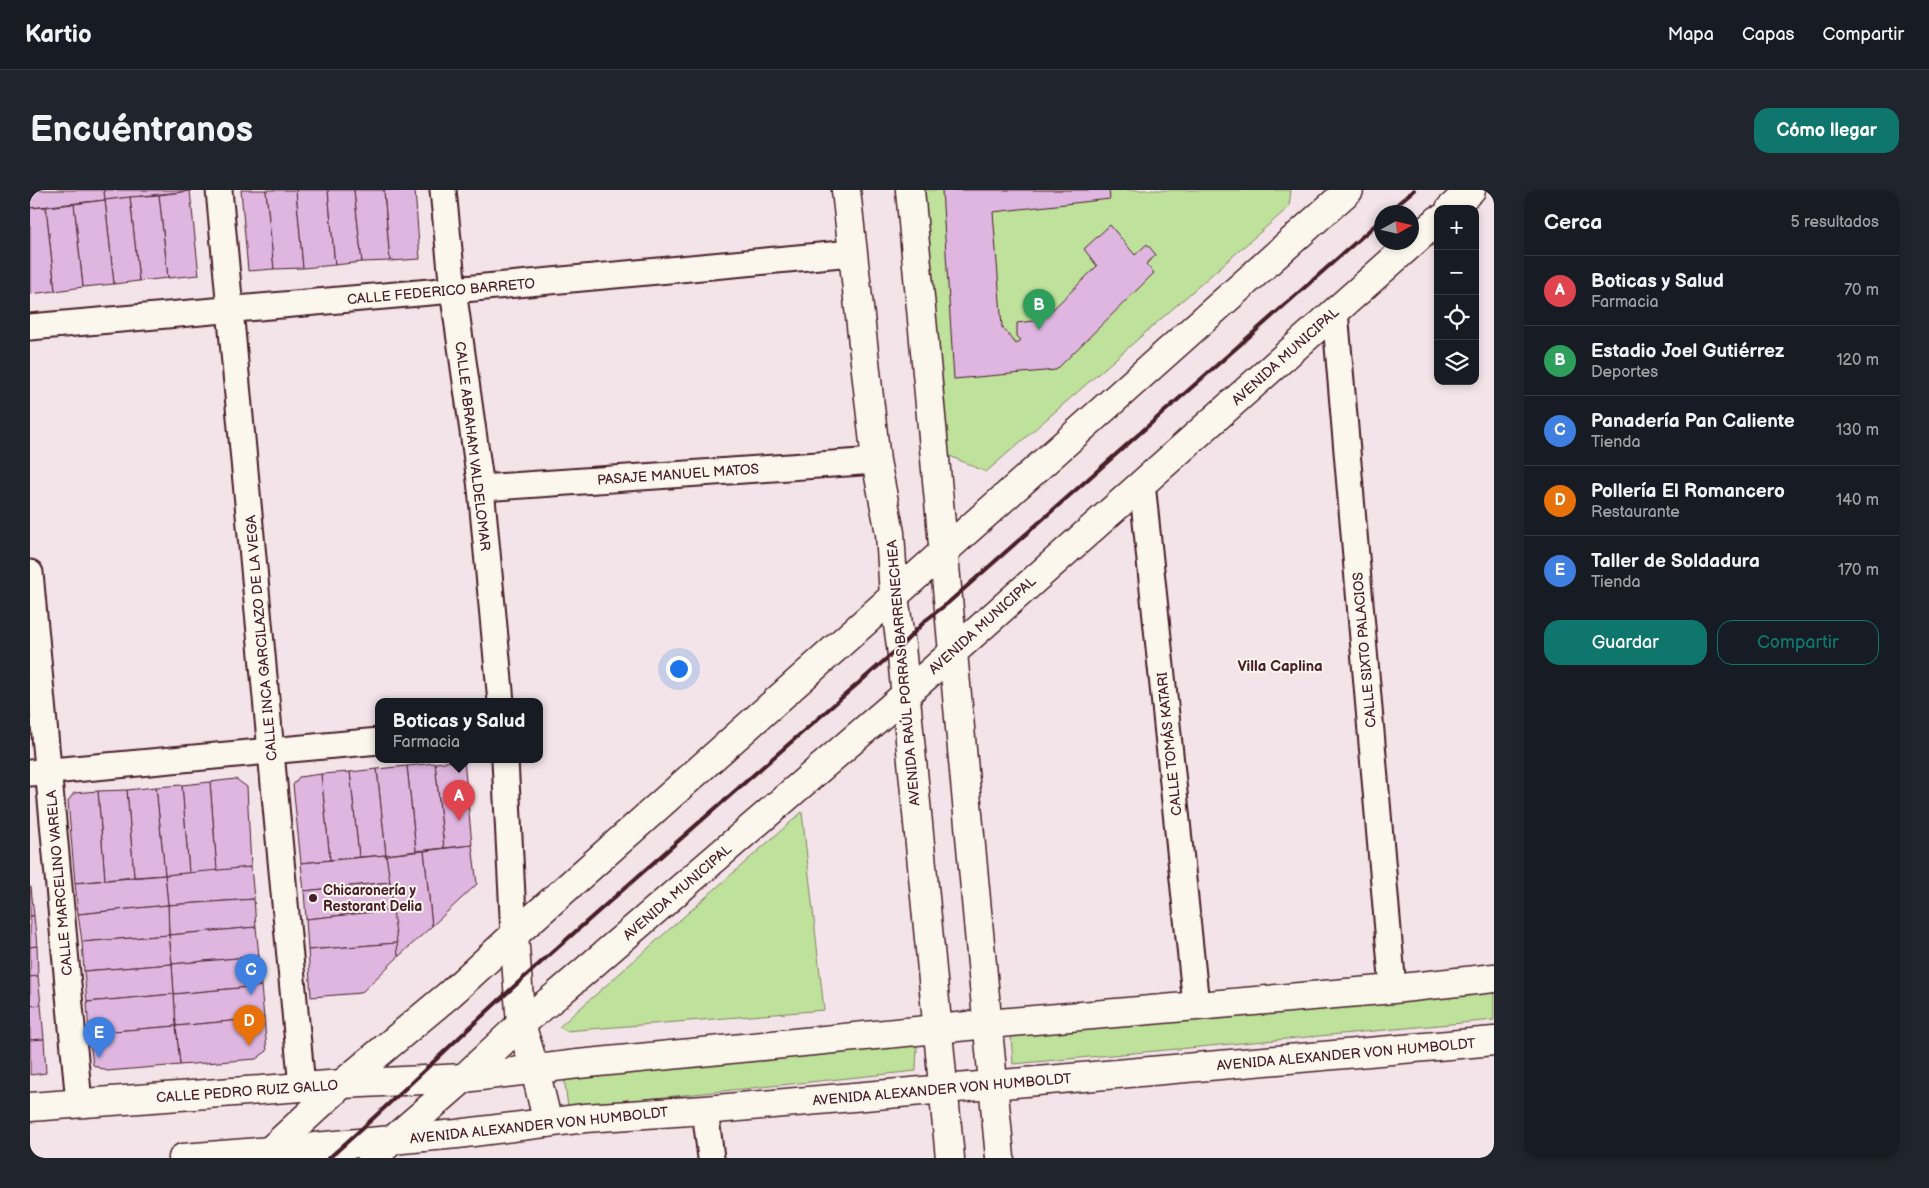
<!DOCTYPE html>
<html lang="es">
<meta charset="utf-8">
<style>
:root{--surface:#171b24;--page:#20242c;--text:#f1f3f6;--muted:#9ea1a6;--line:#363941;--accent:#0f766e}
body{margin:0;font-family:"Balsamiq Sans",sans-serif;background:var(--page);color:var(--text)}
.controls{position:absolute;right:15px;top:15px;display:grid;overflow:hidden;border-radius:10px;box-shadow:0 2px 8px #0003}
.controls button{width:45px;height:45px;display:grid;place-items:center;padding:0;border:0;border-bottom:1px solid var(--line);background:var(--surface);color:var(--text);font:25px sans-serif}
.compass{position:absolute;left:1344px;top:15px;width:45px;height:45px;border-radius:50%;background:var(--surface);box-shadow:0 2px 8px #0003;rotate:82deg}
.you{position:absolute;left:648px;top:478px;width:18px;height:18px;margin:-12px;border:4px solid #fff;border-radius:50%;background:#1a73e8;box-shadow:0 0 0 8px #1a73e833}
.badge{display:grid;place-items:center;width:32px;height:32px;border-radius:50%;background:var(--accent);color:#fff;font-size:16px;font-weight:700}
.pin{position:absolute;translate:-50% -41px;filter:drop-shadow(0 1px 2px #0008)}
.pin::after{content:'';position:absolute;top:26px;width:18px;height:15px;background:inherit;clip-path:polygon(0 0,100% 0,50% 100%)}
.popup{position:absolute;left:345px;top:508px;width:168px;height:65px;box-sizing:border-box;display:grid;place-content:center;border-radius:10px;background:var(--surface);filter:drop-shadow(0 1px 4px #0005);font-size:16px;white-space:nowrap;color:var(--muted)}
.popup b{font-size:19px;color:var(--text)}
.popup::after{content:'';position:absolute;left:50%;top:100%;margin-left:-10px;border:10px solid transparent;border-top-color:var(--surface)}
.list{margin:0;padding:0;list-style:none}
h2{display:flex;justify-content:space-between;align-items:center;height:65px;margin:0;padding:0 20px;font-size:21px}
h2 small{font-size:16px;font-weight:400;color:var(--muted)}
.list li{display:grid;grid-template-columns:32px 1fr auto;gap:15px;align-items:center;box-sizing:border-box;height:70px;padding:0 20px;border-top:1px solid var(--line)}
.list b{display:block;font-size:19px;white-space:nowrap}
.list p{margin:0;font-size:16px;white-space:nowrap;color:var(--muted)}
.list em{font-size:16px;font-style:normal;color:var(--muted)}
.actions{display:flex;gap:10px;padding:15px 20px}
.actions a{flex:1;padding:11px 0;border:1px solid var(--accent);border-radius:15px;text-align:center;font-size:18px;color:var(--accent)}
.actions .main{background:var(--accent);color:#fff}
.icon{flex:none;width:28px;height:28px;fill:none;stroke:currentColor;stroke-width:2;stroke-linecap:round;stroke-linejoin:round}
.map{position:relative;flex:none;width:1464px;height:968px;overflow:hidden;border-radius:15px}
header{display:flex;align-items:center;gap:30px;box-sizing:border-box;height:70px;padding:0 25px;background:var(--surface);border-bottom:1px solid var(--line)}
header strong{font-size:24px}
nav{display:flex;gap:28px;margin-inline-start:auto;font-size:18px}
.intro{display:flex;align-items:center;justify-content:space-between;box-sizing:border-box;height:120px;padding:0 30px}
h1{margin:0;font-size:35px}
.button{padding:12px 22px;border-radius:15px;background:var(--accent);color:#fff;font-size:18px;font-weight:700}
main{display:flex;gap:30px;padding:0 30px}
aside{flex:1;background:var(--surface);border-radius:15px;box-shadow:0 2px 8px #0003}
.map>svg:first-child{display:block}
.green{fill:#bee19b;stroke:#848063}
.building{fill:#deb6df;stroke:#4a1f2b}
.lines{fill:none;stroke-linecap:round;stroke-linejoin:round}
.minor-casing{stroke:#4a1f2b;stroke-width:29}
.tertiary-casing{stroke:#4a1f2b;stroke-width:31}
.secondary-casing{stroke:#4a1f2b;stroke-width:31}
.minor{stroke:#fbf7ec;stroke-width:25}
.tertiary{stroke:#fbf7ec;stroke-width:28}
.secondary{stroke:#fbf7ec;stroke-width:28}
.rail{stroke:#4a1f2b;stroke-width:4}
.poi-dot{fill:#4a1f2b;stroke:#fbf7ec;stroke-width:2}
.labels{text-anchor:middle;stroke-width:4;stroke-linejoin:round;paint-order:stroke}
.street-label{font-size:14px;fill:#4a1f2b;stroke:#fbf7ec}
.poi-label{font-size:14px;font-weight:bold;fill:#4a1f2b;stroke:#fbf7ec;text-anchor:start}
.neighbourhood-label{font-size:15px;font-weight:bold;fill:#4a1f2b;stroke:#fbf7ec}
</style>
<header>
<strong>Kartio</strong>
<nav><a>Mapa</a><a>Capas</a><a>Compartir</a></nav>
</header>
<div class="intro"><h1>Encuéntranos</h1><a class="button">Cómo llegar</a></div>
<main>
<div class="map">
<svg width="1464" height="968" viewBox="0 0 1464 968">
<rect width="100%" height="100%" fill="#f2e4e8"/>
<filter id="ink" filterUnits="userSpaceOnUse"><feTurbulence type="fractalNoise" baseFrequency=".02" numOctaves="2"/><feDisplacementMap in="SourceGraphic" scale="10" xChannelSelector="R" yChannelSelector="G"/><feConvolveMatrix kernelMatrix="1 2 1 2 8 2 1 2 1" color-interpolation-filters="sRGB"/></filter>
<g filter="url(#ink)">
<g class="green">
<path d="M887 0H1261L1259 17 956 282 911 262Z"/>
<path d="M772 622 794 820 536 841 529 837Z"/>
<path d="M1464 799V830L983 874 981 846Z"/>
<path d="M887 855 886 881 538 917 534 887 594 884Z"/>
</g>
<g class="building">
<path d="M0 0H74L75 10 0 18Z"/>
<path d="M74 0H160V1L75 10Z"/>
<path d="M211 0H236L244 79 218 81Z"/>
<path d="M236 0H266L273 78 244 79Z"/>
<path d="M266 0H298L305 75 273 78Z"/>
<path d="M298 0H324L332 72 305 75Z"/>
<path d="M324 0H354L360 71 332 72Z"/>
<path d="M354 0H385L390 69 360 71Z"/>
<path d="M912 0H1079L1080 9 963 22 972 137 986 154 991 150 987 146V133L1012 130 1067 76 1054 59 1080 35 1105 65 1117 54 1126 65 1116 74 1124 83 1026 180 924 189Z"/>
<path d="M160 1 169 85 138 88 129 5Z"/>
<path d="M129 5 138 88 109 91 100 7Z"/>
<path d="M100 7 109 91 84 94 75 10Z"/>
<path d="M75 10 84 94 53 97 44 14Z"/>
<path d="M44 14 53 97 25 101 16 17Z"/>
<path d="M16 17 25 101 0 104V18Z"/>
<path d="M434 570 442 655 414 658 405 573Z"/>
<path d="M405 573 414 658 386 661 377 576Z"/>
<path d="M377 576 386 661 356 665 347 579Z"/>
<path d="M347 579 356 665 329 667 320 582Z"/>
<path d="M320 582 329 667 300 670 291 584Z"/>
<path d="M291 584 300 670 271 673 263 595 269 587Z"/>
<path d="M206 589 217 597 221 677 187 681 180 592Z"/>
<path d="M180 592 187 681 159 683 152 595Z"/>
<path d="M152 595 159 683 135 685 126 597Z"/>
<path d="M126 597 135 685 104 687 97 600Z"/>
<path d="M97 600 104 687 75 690 68 601Z"/>
<path d="M68 601 75 690 45 693 38 611 44 603Z"/>
<path d="M442 655 447 694 402 736 394 661Z"/>
<path d="M394 661 402 736 368 767 356 665Z"/>
<path d="M356 665 360 692 274 701 271 673Z"/>
<path d="M221 677 224 709 138 715 135 685Z"/>
<path d="M135 685 138 715 48 724 45 693Z"/>
<path d="M360 692 363 720 276 729 274 701Z"/>
<path d="M0 697H1L4 726H0Z"/>
<path d="M224 709 226 737 139 745 138 715Z"/>
<path d="M138 715 139 745 52 752 48 724Z"/>
<path d="M363 720 367 753 278 760 276 729Z"/>
<path d="M0 726H4L7 756 0 757Z"/>
<path d="M226 737 229 766 142 774 139 745Z"/>
<path d="M139 745 142 774 54 781 52 752Z"/>
<path d="M367 753 368 767 331 803 281 807 278 760Z"/>
<path d="M7 756 8 786 0 787V757Z"/>
<path d="M229 766 231 796 144 804 142 774Z"/>
<path d="M142 774 144 804 57 812 54 781Z"/>
<path d="M8 786 11 815 0 816V787Z"/>
<path d="M231 796 234 828 146 836 144 804Z"/>
<path d="M144 804 146 836 59 843 57 812Z"/>
<path d="M11 815 14 849 0 850V816Z"/>
<path d="M234 828 237 861 226 869 150 875 146 836Z"/>
<path d="M146 836 150 875 77 881 63 875 59 843Z"/>
<path d="M14 849 16 883 0 885V850Z"/>
</g>
<g class="lines">
<defs>
<g id="minor">
<path d="M189 0 272 897"/>
<path d="M413 0 423 100 451 298 471 512"/>
<path d="M1305 121 1363 799"/>
<path d="M0 137 423 100 822 63"/>
<path d="M1112 293 1166 815"/>
<path d="M451 298 846 271"/>
<path d="M0 383 49 913"/>
<path d="M475 570 484 745"/>
<path d="M0 583 349 551"/>
<path d="M675 920 681 968"/>
</g>
<g id="tertiary">
<path d="M816 0 846 271 860 343 864 406 871 456 920 968"/>
<path d="M880 0 970 968"/>
<path d="M0 917 312 894"/>
<path d="M153 968 241 961"/>
</g>
<g id="secondary">
<path d="M1420 19 1441 0"/>
<path d="M484 745 491 834 505 880 518 933"/>
<path d="M312 894 434 888 548 874 958 834 1363 799 1464 788"/>
<path d="M241 961 427 944 555 928 675 920 1464 851"/>
<path d="M232 968 312 894 421 803 484 745 1319 0"/>
<path d="M342 968 434 888 491 834 527 805 875 505 1408 30"/>
</g>
</defs>
<use href="#minor" class="minor-casing"/>
<use href="#tertiary" class="tertiary-casing"/>
<use href="#secondary" class="secondary-casing"/>
<use href="#minor" class="minor"/>
<use href="#tertiary" class="tertiary"/>
<use href="#secondary" class="secondary"/>
<g class="rail">
<path d="M1358 22 1384 0"/>
<path d="M299 968C364 911 425 850 489 792 615 679 743 568 871 456L896 430 918 413 1352 29"/>
</g>
</g>
</g>
<circle class="poi-dot" cx="283" cy="708" r="5"/>
<g class="labels">
<g class="street-label">
<text transform="translate(411 101) rotate(-5)" y="5">CALLE FEDERICO BARRETO</text>
<text transform="translate(1255 166) rotate(-42)" y="5">AVENIDA MUNICIPAL</text>
<text transform="translate(443 256) rotate(83)" y="5">CALLE ABRAHAM VALDELOMAR</text>
<text transform="translate(648 284) rotate(-4)" y="5">PASAJE MANUEL MATOS</text>
<text transform="translate(952 435) rotate(-42)" y="5">AVENIDA MUNICIPAL</text>
<text transform="translate(231 448) rotate(-95)" y="5">CALLE INCA GARCILAZO DE LA VEGA</text>
<text transform="translate(1334 460) rotate(-95)" y="5">CALLE SIXTO PALACIOS</text>
<text transform="translate(873 483) rotate(-95)" y="5">AVENIDA RAÚL PORRAS BARRENECHEA</text>
<text transform="translate(1139 554) rotate(-96)" y="5">CALLE TOMÁS KATARI</text>
<text transform="translate(29 693) rotate(-95)" y="5">CALLE MARCELINO VARELA</text>
<text transform="translate(647 702) rotate(-41)" y="5">AVENIDA MUNICIPAL</text>
<text transform="translate(1316 864) rotate(-5)" y="5">AVENIDA ALEXANDER VON HUMBOLDT</text>
<text transform="translate(912 899) rotate(-5)" y="5">AVENIDA ALEXANDER VON HUMBOLDT</text>
<text transform="translate(217 901) rotate(-4)" y="5">CALLE PEDRO RUIZ GALLO</text>
<text transform="translate(509 935) rotate(-6)" y="5">AVENIDA ALEXANDER VON HUMBOLDT</text>
</g>
<g class="poi-label">
<text x="293" y="705">Chicaronería y<tspan x="293" dy="16">Restorant Delia</tspan></text>
</g>
<g class="neighbourhood-label">
<text x="1250" y="481">Villa Caplina</text>
</g>
</g>
</svg>
<div class="controls">
<button>+</button>
<button>−</button>
<button><svg class="icon" aria-label="locate" viewBox="0 0 24 24"><circle cx="12" cy="12" r="6"/><path d="M12 2v4M12 18v4M2 12h4M18 12h4"/></svg></button>
<button><svg class="icon" aria-label="layers" viewBox="0 0 24 24"><path d="M12 4l9 5-9 5-9-5zM3 14l9 5 9-5"/></svg></button>
</div>
<svg class="compass" viewBox="-18 -18 36 36"><path d="M0-13l5 13h-10z" fill="#e53935"/><path d="M0 13l5-13h-10z" fill="#9ea1a6"/></svg>
<div class="you"></div>
<div class="pin badge" style="left:429px;top:631px;background:#e0444e">A</div>
<div class="popup"><b>Boticas y Salud</b>Farmacia</div>
<div class="pin badge" style="left:1009px;top:140px;background:#2e9e5b">B</div>
<div class="pin badge" style="left:221px;top:805px;background:#3f7fe0">C</div>
<div class="pin badge" style="left:219px;top:856px;background:#e8710a">D</div>
<div class="pin badge" style="left:69px;top:868px;background:#3f7fe0">E</div>
</div>
<aside>
<h2>Cerca<small>5 resultados</small></h2>
<ul class="list">
<li><span class="badge" style="background:#e0444e">A</span><div><b>Boticas y Salud</b><p>Farmacia</p></div><em>70 m</em></li>
<li><span class="badge" style="background:#2e9e5b">B</span><div><b>Estadio Joel Gutiérrez</b><p>Deportes</p></div><em>120 m</em></li>
<li><span class="badge" style="background:#3f7fe0">C</span><div><b>Panadería Pan Caliente</b><p>Tienda</p></div><em>130 m</em></li>
<li><span class="badge" style="background:#e8710a">D</span><div><b>Pollería El Romancero</b><p>Restaurante</p></div><em>140 m</em></li>
<li><span class="badge" style="background:#3f7fe0">E</span><div><b>Taller de Soldadura</b><p>Tienda</p></div><em>170 m</em></li>
</ul>
<div class="actions"><a class="main">Guardar</a><a>Compartir</a></div>
</aside>
</main>
